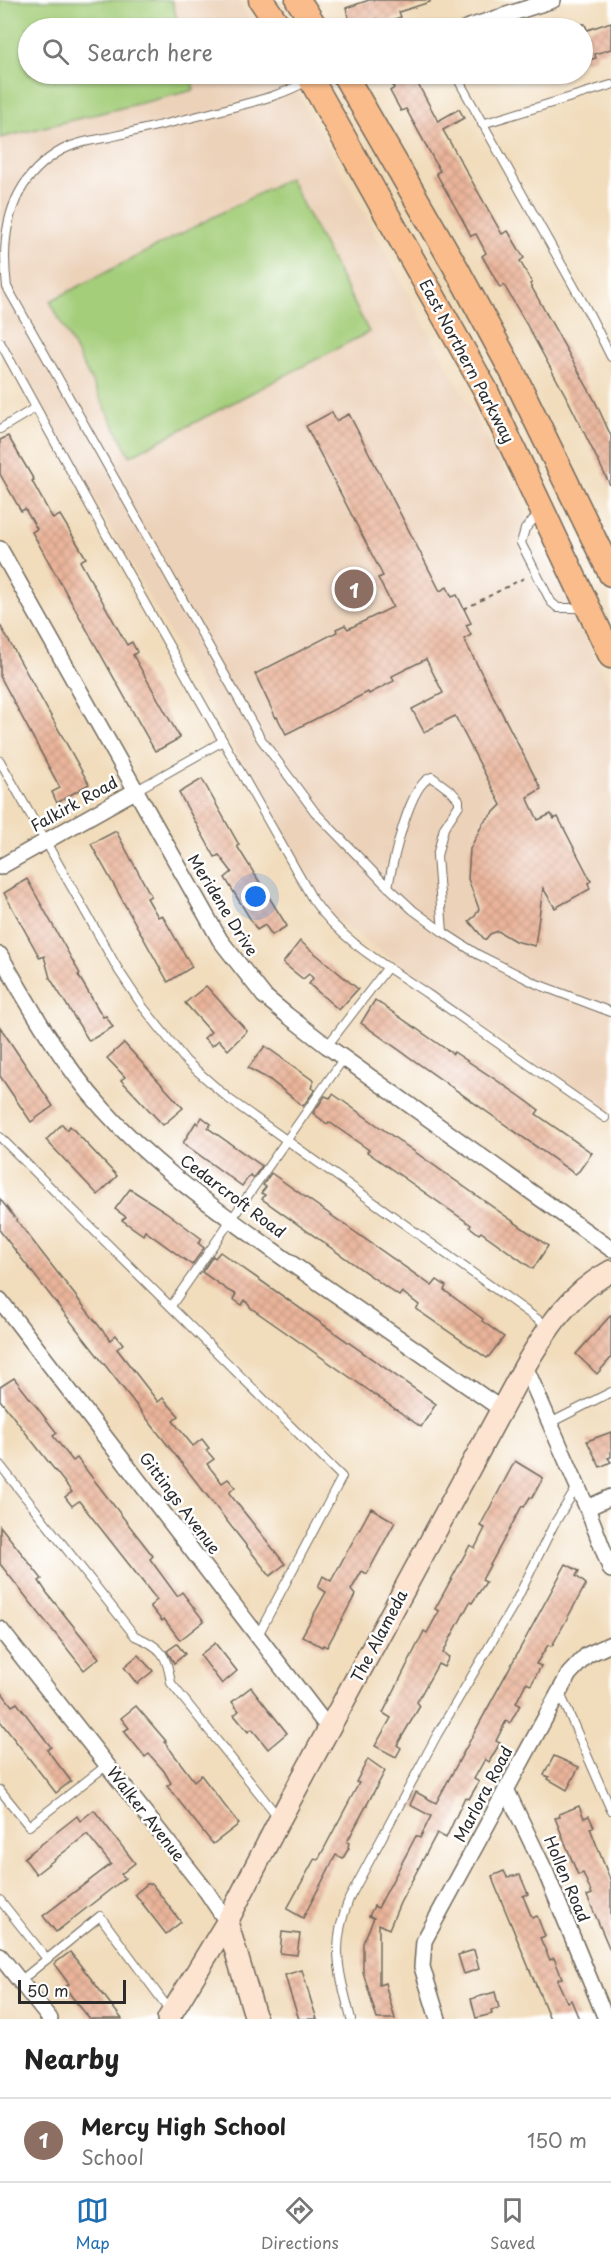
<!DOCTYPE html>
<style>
:root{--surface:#fff;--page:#f2f2f2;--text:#222;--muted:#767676;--line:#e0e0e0;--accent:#1f6fb2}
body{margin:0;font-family:"Playpen Sans",sans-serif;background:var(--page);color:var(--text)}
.scale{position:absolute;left:18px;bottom:15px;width:108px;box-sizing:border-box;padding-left:6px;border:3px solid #2b2b2b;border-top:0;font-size:16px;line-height:21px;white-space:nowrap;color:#2b2b2b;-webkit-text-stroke:4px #fff;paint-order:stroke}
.you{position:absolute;left:256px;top:897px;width:21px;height:21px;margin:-15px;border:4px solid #fff;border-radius:50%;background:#1a73e8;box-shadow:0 0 0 9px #1a73e833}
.badge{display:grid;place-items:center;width:39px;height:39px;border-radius:50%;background:var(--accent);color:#fff;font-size:20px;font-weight:700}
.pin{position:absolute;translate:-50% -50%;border:3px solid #fff;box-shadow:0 2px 6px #0006}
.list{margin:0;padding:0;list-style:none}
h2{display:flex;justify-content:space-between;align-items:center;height:78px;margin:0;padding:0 24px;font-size:26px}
h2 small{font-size:20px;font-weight:400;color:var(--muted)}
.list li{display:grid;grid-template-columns:39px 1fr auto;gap:18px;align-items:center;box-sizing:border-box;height:84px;padding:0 24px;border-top:2px solid var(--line)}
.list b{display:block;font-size:22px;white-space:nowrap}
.list p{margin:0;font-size:20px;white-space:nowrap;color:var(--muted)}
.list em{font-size:20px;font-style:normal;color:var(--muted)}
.icon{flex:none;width:33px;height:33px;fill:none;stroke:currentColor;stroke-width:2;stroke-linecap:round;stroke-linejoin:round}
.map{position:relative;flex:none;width:611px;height:2019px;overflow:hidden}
.search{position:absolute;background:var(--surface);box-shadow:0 2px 4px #0004;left:18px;right:18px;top:18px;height:66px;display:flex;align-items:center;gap:15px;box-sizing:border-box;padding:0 21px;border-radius:33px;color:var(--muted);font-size:22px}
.sheet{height:162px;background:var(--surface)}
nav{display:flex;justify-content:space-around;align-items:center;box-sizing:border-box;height:84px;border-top:2px solid var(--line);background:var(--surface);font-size:16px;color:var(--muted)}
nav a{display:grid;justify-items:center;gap:3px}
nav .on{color:var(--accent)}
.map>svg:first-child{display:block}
.built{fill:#ecd2b9}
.garden{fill:#a4ce7a;stroke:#687c52;stroke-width:1.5}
.building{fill:url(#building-cross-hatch)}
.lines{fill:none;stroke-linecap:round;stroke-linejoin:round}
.lane-casing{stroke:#70695d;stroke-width:10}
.street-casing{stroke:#70695d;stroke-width:18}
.secondary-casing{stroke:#70695d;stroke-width:24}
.primary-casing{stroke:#70695d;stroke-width:27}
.path{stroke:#70695d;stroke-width:2;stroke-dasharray:4.5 4.5;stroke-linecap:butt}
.lane{stroke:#fff;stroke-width:8}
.street{stroke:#fff;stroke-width:15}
.secondary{stroke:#fde4d1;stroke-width:21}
.primary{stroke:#fabc8b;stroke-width:24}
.labels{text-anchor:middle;stroke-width:5;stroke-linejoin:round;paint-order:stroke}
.street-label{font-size:16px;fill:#2b2b2b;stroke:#fff}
</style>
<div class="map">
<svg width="611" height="2019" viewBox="0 0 611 2019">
<defs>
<pattern id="building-cross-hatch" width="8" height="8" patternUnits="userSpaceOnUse" patternTransform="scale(1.5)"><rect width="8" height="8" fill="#eab49a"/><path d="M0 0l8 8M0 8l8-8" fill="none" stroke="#c99b85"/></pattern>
</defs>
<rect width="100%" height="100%" fill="#fff"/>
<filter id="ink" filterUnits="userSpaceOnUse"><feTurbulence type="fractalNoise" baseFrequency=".0167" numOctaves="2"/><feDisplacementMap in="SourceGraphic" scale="12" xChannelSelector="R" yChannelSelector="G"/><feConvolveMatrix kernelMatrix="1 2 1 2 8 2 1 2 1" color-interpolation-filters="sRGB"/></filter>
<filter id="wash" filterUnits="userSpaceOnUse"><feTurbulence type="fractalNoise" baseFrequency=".008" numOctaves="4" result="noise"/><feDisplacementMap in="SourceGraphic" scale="24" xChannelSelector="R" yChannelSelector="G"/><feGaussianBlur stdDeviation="1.35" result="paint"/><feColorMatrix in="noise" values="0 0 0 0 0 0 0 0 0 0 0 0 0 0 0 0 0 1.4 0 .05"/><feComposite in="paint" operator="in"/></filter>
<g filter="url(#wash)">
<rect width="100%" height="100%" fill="#f1dcbb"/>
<path class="built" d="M0 0H237L256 28H28V74H286L306 107 514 487 611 691V1110L591 1100 467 1015 328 913 0 333Z"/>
<g class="garden">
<path d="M0 0H172L179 28H28V74H190L194 90 0 138Z"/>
<path d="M289 178 369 332 130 456 50 301Z"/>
</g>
<g id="blocks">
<g class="building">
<path d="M369 0H430V2L399 12 401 17 379 24 377 19 352 27 346 8Z"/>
<path d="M611 22V49L595 54 596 58 585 61 582 58V24H585L587 30Z"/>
<path d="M413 75 438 121 459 109 464 118 443 130 502 234 508 231 524 258 520 261 532 283 530 284 595 401 611 436V487L568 400 528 327 504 285 500 288 493 275 482 256 486 253 476 234 471 236 462 219 436 173 440 171 406 109 401 111 390 91 394 88 393 86Z"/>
<path d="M332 412 336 421 349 414 440 591 447 587 452 597 457 595 471 623 466 625 471 635 464 639 541 789 527 797 538 820 551 814 554 819 558 817 591 881 588 883 590 889 555 908 543 888 535 946 515 941 498 931 490 934 485 940 469 921 475 916 479 909 468 879 470 849 483 823 501 805 455 716 424 732 412 709 443 693 426 659 392 676 394 681 369 694 368 692 286 734 277 717 276 718 255 674 337 632 336 629 345 625 348 629 393 607 378 578 383 576 306 426Z"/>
<path d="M8 436 34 480 32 481 53 519 60 515 80 548 86 558 80 561 127 645 132 642 137 652 133 655 180 738 160 749 155 751 32 532 37 529 25 509 21 511 0 474V440Z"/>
<path d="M0 625 89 784 57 803 52 792 60 788 0 676Z"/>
<path d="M202 779 239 845 237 846 287 926 272 935 265 925 257 930 225 878 232 872 219 855 215 857 179 793Z"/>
<path d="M116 831 151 896 147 898 158 917 162 915 192 967 168 982 91 844Z"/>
<path d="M27 879 80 974 78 975 103 1017 106 1016 113 1027 89 1041 50 978 44 956 40 958 4 893Z"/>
<path d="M300 941 358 989 339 1010 309 984 313 978 309 974 303 979 283 963Z"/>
<path d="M206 986 247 1031 228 1050 219 1040 212 1046 204 1038 211 1032 185 1003Z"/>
<path d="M375 1000 453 1054 454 1052 517 1094 539 1110 536 1114 592 1153 579 1171 575 1174 361 1023Z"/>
<path d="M0 1027 53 1106 31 1122 0 1076Z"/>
<path d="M124 1043 183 1108 163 1125 121 1080 125 1077 107 1058Z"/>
<path d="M265 1046 314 1081 311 1088 315 1090 303 1106 270 1080 248 1068Z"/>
<path d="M333 1094 548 1246 533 1269 481 1232 479 1234 470 1227 471 1225 367 1152 369 1150 329 1122 327 1124 313 1113 325 1096 330 1098Z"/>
<path d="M202 1117 211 1124 208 1128 262 1166 253 1178 250 1175 242 1186 183 1143 196 1122 198 1124Z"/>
<path d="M62 1124 67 1130 70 1126 117 1176 98 1195 46 1140Z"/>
<path d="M271 1173 432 1286 437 1280 446 1286 444 1290 483 1319 482 1321 504 1337 490 1355 487 1358 416 1309 419 1305 402 1292 399 1296 262 1199 265 1195 261 1193 266 1187 263 1185Z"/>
<path d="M130 1189 166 1212 202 1239 198 1243 204 1248 192 1265 145 1231 143 1235 122 1220 126 1217 115 1209Z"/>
<path d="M0 1199 110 1340 116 1335 123 1344 117 1349 158 1402 163 1398 179 1416 173 1421 193 1446 202 1439 209 1448 206 1450 214 1459 207 1464 222 1483 228 1479 235 1487 229 1493 285 1564 270 1576 0 1231Z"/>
<path d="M220 1252 436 1404 421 1427 251 1308 245 1300 242 1305 233 1299 236 1294 229 1291 202 1272 213 1256 215 1258Z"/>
<path d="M611 1315V1358L597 1374 576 1354Z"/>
<path d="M14 1378 57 1433 53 1436 73 1461 77 1458 139 1538 153 1556 150 1559 177 1596 182 1592 204 1621 180 1640 164 1619 162 1621 150 1606 157 1600 79 1501 72 1506 65 1497 72 1492 0 1400V1387Z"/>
<path d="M611 1432V1457L608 1458 611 1462 600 1467 587 1441Z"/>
<path d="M515 1461 543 1478 532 1498 530 1497 524 1507 522 1506 482 1580 486 1582 472 1603 470 1602 449 1641 443 1653 449 1657 444 1667 438 1664 417 1702 420 1706 397 1745 401 1748 396 1757 375 1746 391 1718 383 1713 424 1631 427 1633 439 1611 435 1609 470 1545 475 1548 485 1528 480 1526Z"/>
<path d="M371 1508 395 1522 367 1574 362 1571 351 1590 355 1595 327 1647 323 1645 322 1647 302 1636 326 1592 318 1587 323 1576 331 1581Z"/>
<path d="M0 1526 42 1579 39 1581 47 1593 99 1658 84 1670 0 1564Z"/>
<path d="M566 1564 579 1571 576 1576 586 1584 552 1646 548 1645 536 1664 541 1666 531 1685 526 1683 516 1703 520 1705 510 1723 506 1721 496 1741 500 1743 489 1762 485 1759 474 1779 479 1782 469 1799 465 1797 446 1838 437 1833 400 1903 389 1929 379 1924V1985L385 1983 395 2019H377L363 1972V1943L374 1918 369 1916 374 1906 378 1908 416 1836 420 1838 431 1816 410 1805 416 1792 436 1803Z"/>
<path d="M215 1643 237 1671 222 1684 200 1655Z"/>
<path d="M177 1644 185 1654 174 1663 167 1651Z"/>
<path d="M138 1655 153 1671 137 1684 124 1667Z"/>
<path d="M251 1687 287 1733 268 1749 252 1729 248 1732 234 1715 239 1711 232 1702Z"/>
<path d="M0 1690 12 1706 17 1703 24 1712 51 1747 47 1750 71 1781 56 1793 0 1721Z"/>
<path d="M136 1706 166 1741 164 1742 166 1744 194 1781 201 1775 239 1824 213 1844 167 1786 171 1783 164 1771 149 1754 145 1757 124 1731 129 1728 121 1718Z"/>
<path d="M554 1756 579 1767 567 1790 548 1779 549 1777 544 1775Z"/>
<path d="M368 1759 385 1771 347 1842 349 1843 348 1847 349 1848 343 1858 336 1855 303 1918 287 1909 315 1858 318 1860 335 1828 359 1783 356 1782Z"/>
<path d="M579 1806 584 1818 589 1816 594 1827 590 1828 611 1882V1952L587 1896 592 1894 583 1873 578 1875 555 1818 560 1817 559 1814Z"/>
<path d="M94 1810 135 1863 121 1874 125 1878 56 1932 43 1916 111 1864 87 1834 36 1874 24 1858 77 1816 80 1821Z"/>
<path d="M504 1871 507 1877 520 1875 528 1894 523 1896 532 1918 537 1916 545 1936 540 1938 550 1960 554 1958 562 1978 558 1979V1982L567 2002 571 2000 579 2019H550L494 1883 492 1876Z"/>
<path d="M147 1884H152L181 1922 166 1934 135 1894Z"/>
<path d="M282 1932 300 1934 297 1955 280 1953Z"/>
<path d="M474 1950 479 1969 464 1974 458 1955Z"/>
<path d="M70 1952 92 1980 122 2019H90L72 1997 65 1987 69 1984 54 1964Z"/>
<path d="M302 1970 312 2004 317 2019H299L291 1996 285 1975Z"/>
<path d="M495 1992 499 2008 491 2010 492 2014 476 2018 471 1999Z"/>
</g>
</g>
</g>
<g filter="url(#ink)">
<use href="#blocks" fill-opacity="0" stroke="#70695d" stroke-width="1.5"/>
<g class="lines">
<defs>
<g id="lane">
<path d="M455 74 591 317 611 357"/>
<path d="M307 81C281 96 255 101 226 109 187 119 149 128 110 137 94 140 77 142 62 150 10 179 0 232 7 287L261 739 315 812 382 881 413 910 443 932 477 954 537 984 611 1012"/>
<path d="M482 124 611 85"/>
<path d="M0 342 90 506 313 900C341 941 388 967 429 995 488 1036 546 1077 605 1118"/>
<path d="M0 429 35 408"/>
<path d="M540 512 525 529 521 543 551 602 558 608H583"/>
<path d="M0 761 119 971 143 1007 186 1061 229 1099 547 1326"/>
<path d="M135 791 223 741"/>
<path d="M388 887C392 866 409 782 432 777L452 792 459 800V805L444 828 437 856 443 932"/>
<path d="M327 1046 388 967"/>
<path d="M0 1137 342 1477 258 1635"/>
<path d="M171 1306 344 1058"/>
<path d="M550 1423 611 1392"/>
<path d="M0 1465 135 1636C162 1647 167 1655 171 1683L279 1818"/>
<path d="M560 1693 611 1810"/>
<path d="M0 1790 29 1826 107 1765"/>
<path d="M0 1900 47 1959"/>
<path d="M20 1981 100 1916 171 2012"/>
<path d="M351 2019C339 1971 330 1947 349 1899L437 1735 516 1601 553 1526 577 1487"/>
</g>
<g id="street">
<path d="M466 28 553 0"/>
<path d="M0 549 220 940 264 996 287 1015 327 1046 611 1249"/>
<path d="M0 867 135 791"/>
<path d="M0 955C31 1009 61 1062 103 1109 155 1168 222 1213 285 1259 357 1309 429 1359 501 1409"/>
<path d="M0 1300 329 1729"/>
<path d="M525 1366 587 1508 611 1570"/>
<path d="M587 1508 611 1497"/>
<path d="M0 1629 207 1892 227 1922"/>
<path d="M506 1789 546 1873 606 2019"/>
<path d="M0 1956 50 2019"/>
<path d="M438 2019 422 1967 424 1941 569 1674 587 1655 611 1644"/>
</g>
<g id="secondary">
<path d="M227 1922 256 2019"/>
<path d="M168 2019 227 1922 280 1819 525 1366C548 1327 570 1293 611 1271"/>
</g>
<g id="primary">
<path d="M261 0 280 28"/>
<path d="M298 0 316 28"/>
<path d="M308 74 485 389 611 656"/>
<path d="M344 74 455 266 514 375 611 574"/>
</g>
</defs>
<use href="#lane" class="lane-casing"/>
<use href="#street" class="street-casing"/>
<use href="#secondary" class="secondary-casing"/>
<use href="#primary" class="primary-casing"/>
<path class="path" d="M464 609 526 577"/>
<use href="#lane" class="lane"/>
<use href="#street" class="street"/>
<use href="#secondary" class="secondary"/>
<use href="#primary" class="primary"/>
</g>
</g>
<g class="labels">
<g class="street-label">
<text transform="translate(467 361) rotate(62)" y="6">East Northern Parkway</text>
<text transform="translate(74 804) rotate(-29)" y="6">Falkirk Road</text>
<text transform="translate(223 905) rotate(58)" y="6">Meridene Drive</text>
<text transform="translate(233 1196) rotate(37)" y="6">Cedarcroft Road</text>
<text transform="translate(180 1503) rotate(53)" y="6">Gittings Avenue</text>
<text transform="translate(379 1636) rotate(-62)" y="6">The Alameda</text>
<text transform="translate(483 1794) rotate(-62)" y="6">Marlora Road</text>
<text transform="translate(146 1814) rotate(52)" y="6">Walker Avenue</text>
<text transform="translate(567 1879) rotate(67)" y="6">Hollen Road</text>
</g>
</g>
</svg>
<div class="scale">50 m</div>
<div class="you"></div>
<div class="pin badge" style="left:354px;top:589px;background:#8d6e63">1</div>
<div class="search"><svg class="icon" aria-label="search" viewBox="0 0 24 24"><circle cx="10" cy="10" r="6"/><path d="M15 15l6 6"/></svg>Search here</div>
</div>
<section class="sheet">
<h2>Nearby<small></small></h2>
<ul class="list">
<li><span class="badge" style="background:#8d6e63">1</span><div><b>Mercy High School</b><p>School</p></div><em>150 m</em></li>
</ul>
</section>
<nav>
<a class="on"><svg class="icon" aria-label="map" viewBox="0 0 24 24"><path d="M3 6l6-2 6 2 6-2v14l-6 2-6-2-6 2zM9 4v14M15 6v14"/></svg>Map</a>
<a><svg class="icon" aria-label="directions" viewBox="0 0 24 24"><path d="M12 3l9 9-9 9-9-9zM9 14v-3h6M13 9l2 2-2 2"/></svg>Directions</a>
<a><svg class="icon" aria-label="saved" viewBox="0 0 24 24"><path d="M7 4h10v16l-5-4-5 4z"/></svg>Saved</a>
</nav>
